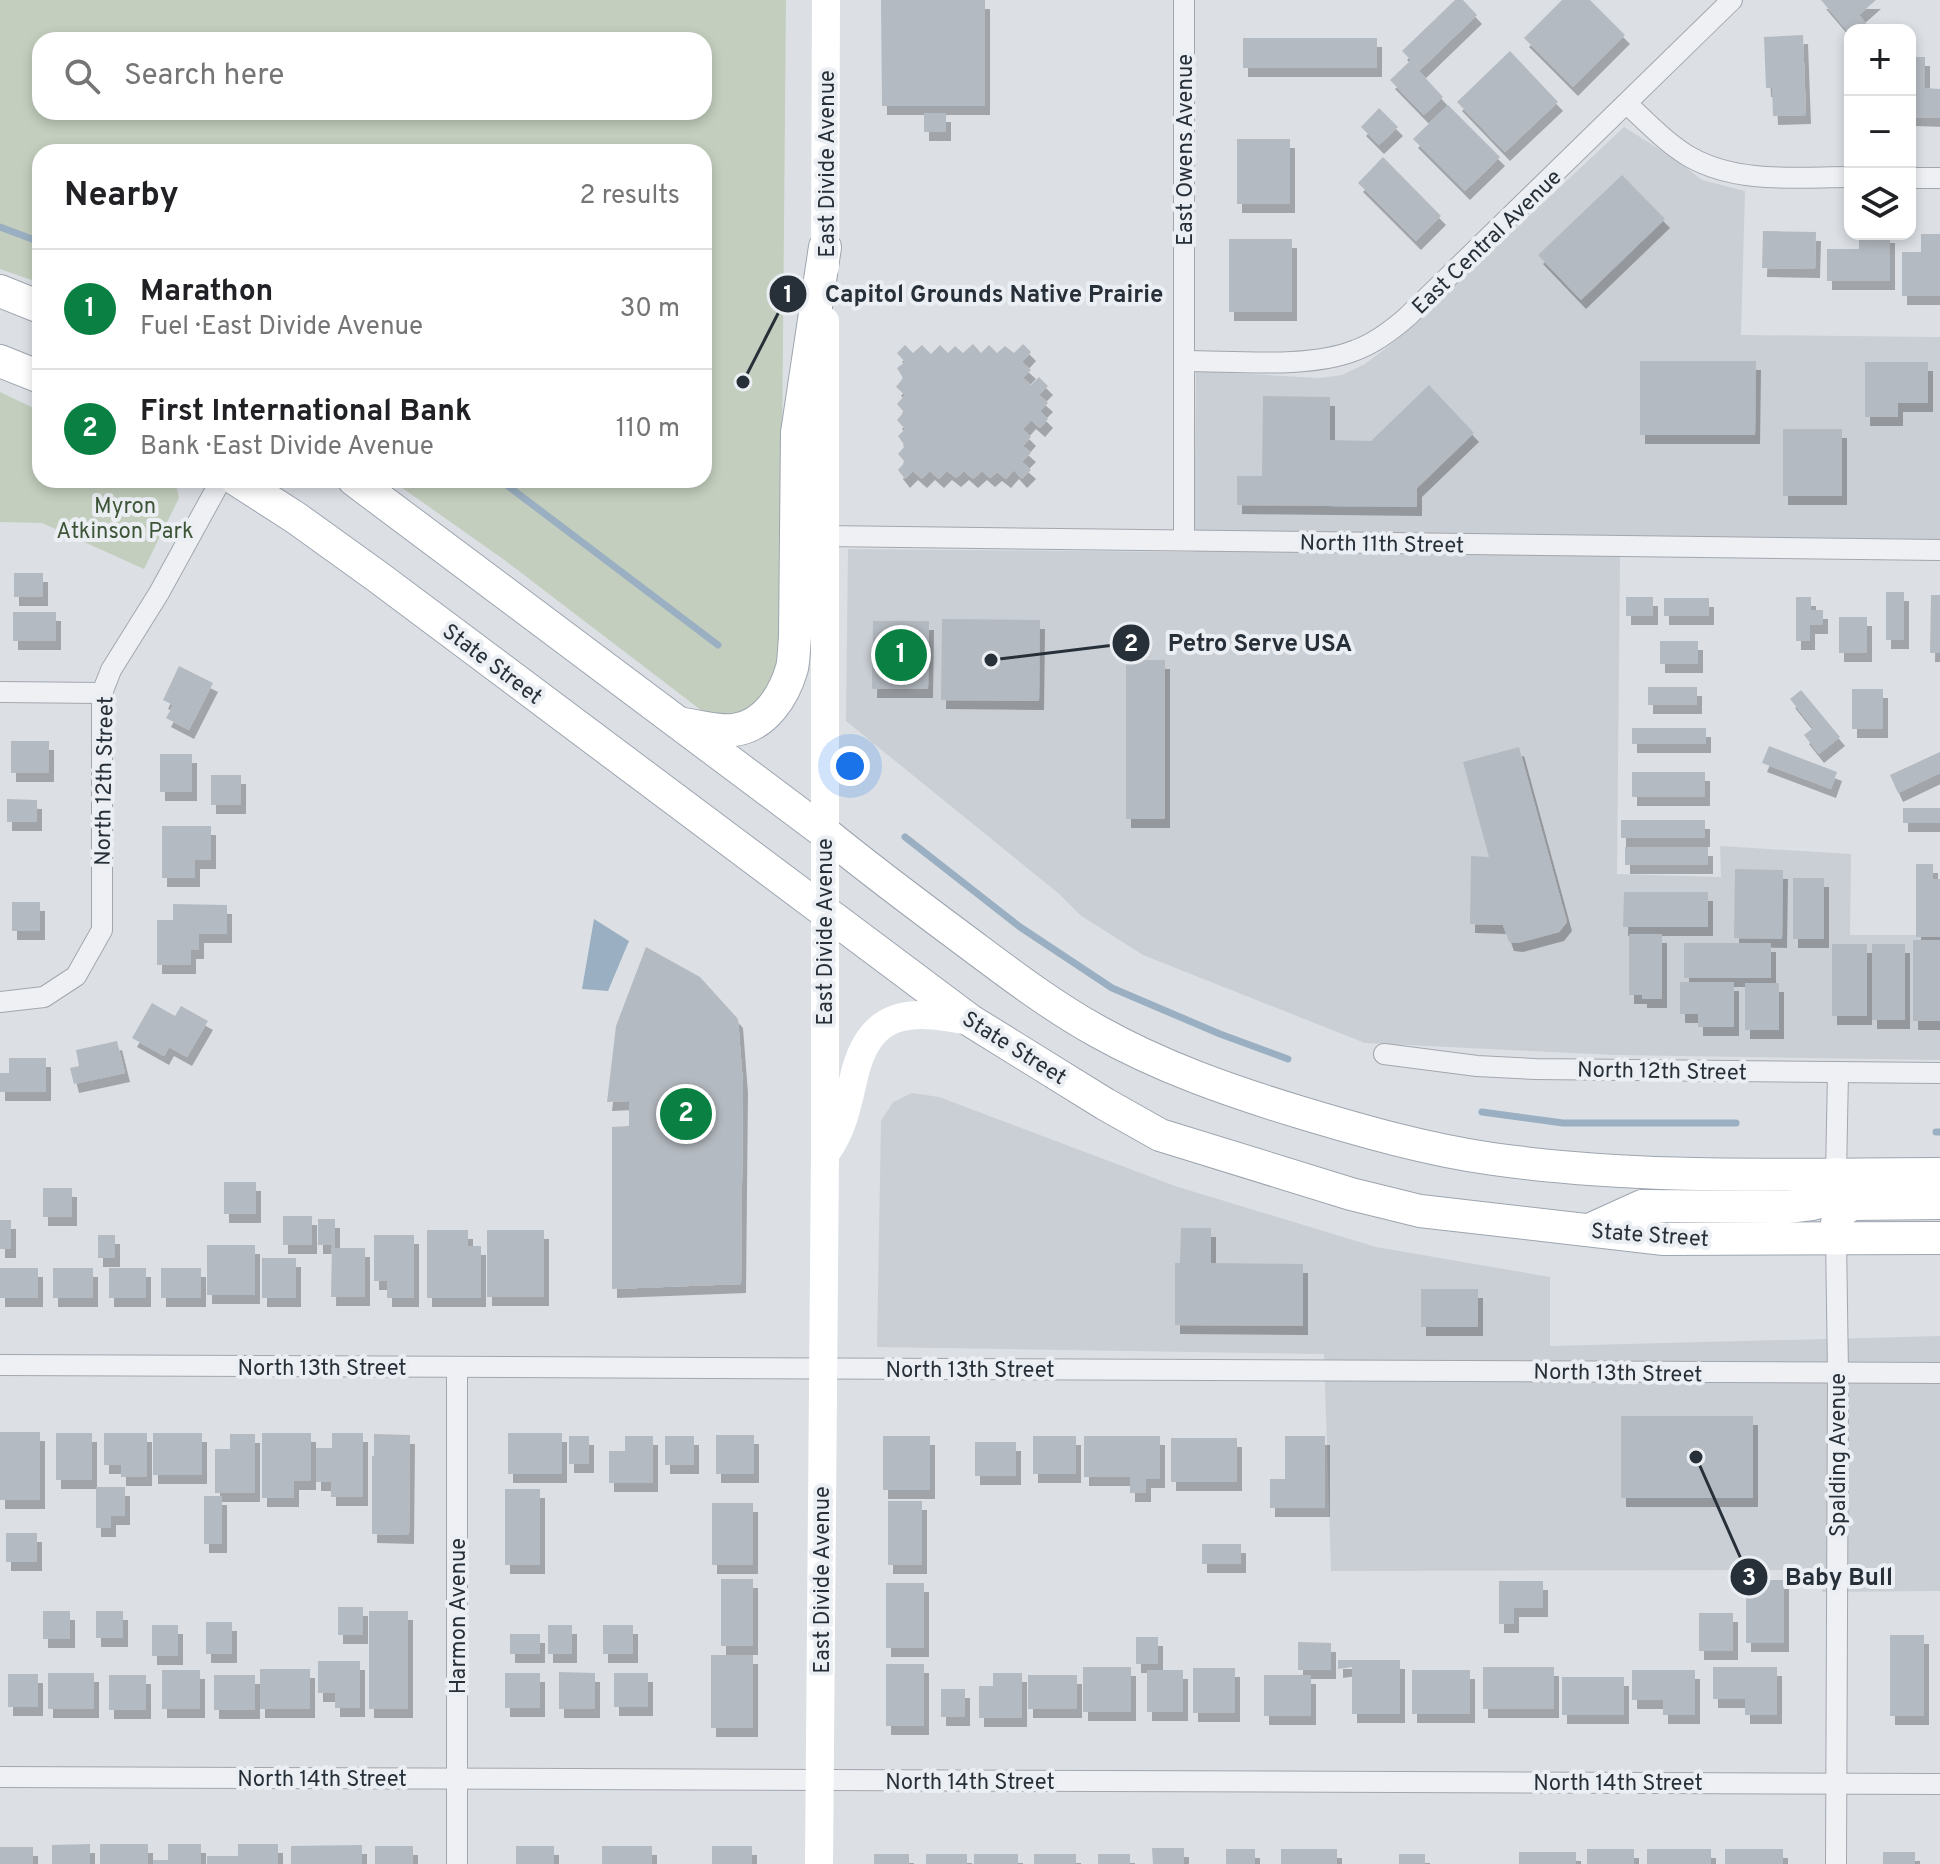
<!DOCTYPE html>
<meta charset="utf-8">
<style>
:root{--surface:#fff;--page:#f6f6f6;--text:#202124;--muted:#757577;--line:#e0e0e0;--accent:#0b8043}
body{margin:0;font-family:Overpass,sans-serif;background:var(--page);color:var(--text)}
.controls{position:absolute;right:24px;top:24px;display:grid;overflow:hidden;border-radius:16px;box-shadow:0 4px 12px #0003}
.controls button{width:72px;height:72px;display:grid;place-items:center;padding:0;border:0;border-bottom:2px solid var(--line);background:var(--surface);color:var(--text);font:40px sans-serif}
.you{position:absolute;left:850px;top:766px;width:28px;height:28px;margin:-20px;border:6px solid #fff;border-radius:50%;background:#1a73e8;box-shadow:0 0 0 12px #1a73e833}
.badge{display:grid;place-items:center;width:52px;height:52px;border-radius:50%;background:var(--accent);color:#fff;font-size:26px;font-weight:700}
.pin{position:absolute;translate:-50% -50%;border:4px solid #fff;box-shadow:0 2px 8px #0006}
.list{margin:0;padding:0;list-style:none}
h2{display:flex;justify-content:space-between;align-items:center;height:104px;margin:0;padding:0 32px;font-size:34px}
h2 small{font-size:26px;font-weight:400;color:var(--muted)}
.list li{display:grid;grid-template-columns:52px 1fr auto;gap:24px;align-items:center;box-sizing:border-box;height:120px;padding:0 32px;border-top:2px solid var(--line)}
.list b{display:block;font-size:30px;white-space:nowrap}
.list p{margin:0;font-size:26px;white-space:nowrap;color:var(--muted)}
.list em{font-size:26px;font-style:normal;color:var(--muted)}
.icon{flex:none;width:44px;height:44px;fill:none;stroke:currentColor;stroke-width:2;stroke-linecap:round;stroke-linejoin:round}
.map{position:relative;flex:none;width:1940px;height:1864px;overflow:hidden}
.search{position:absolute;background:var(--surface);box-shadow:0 4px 12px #0003;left:32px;top:32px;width:680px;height:88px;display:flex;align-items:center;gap:20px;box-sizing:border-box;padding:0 28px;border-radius:24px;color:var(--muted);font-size:30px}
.panel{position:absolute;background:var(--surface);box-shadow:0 4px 12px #0003;left:32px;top:144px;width:680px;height:344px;border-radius:24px}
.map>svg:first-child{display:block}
.built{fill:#cacfd5}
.green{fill:#c3cebe;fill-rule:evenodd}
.water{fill:#9ab0c2}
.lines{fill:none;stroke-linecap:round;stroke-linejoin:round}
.stream{stroke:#9ab0c2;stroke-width:7}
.building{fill:#b4bac1;filter:url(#shadow)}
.street-casing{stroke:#a2a7ae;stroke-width:22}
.primary-casing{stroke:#9da5af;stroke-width:34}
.street{stroke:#eef0f4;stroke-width:20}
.secondary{stroke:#fff;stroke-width:28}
.primary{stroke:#fff;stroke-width:32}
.labels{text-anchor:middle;stroke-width:8;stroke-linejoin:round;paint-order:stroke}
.street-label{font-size:22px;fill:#272f39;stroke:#ebeff3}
.park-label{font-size:22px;fill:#3d5436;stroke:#ebeff3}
.leader{fill:none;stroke:#272f39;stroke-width:3}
.callout-dot{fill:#272f39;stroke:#ebeff3;stroke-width:3}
.mark-label{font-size:24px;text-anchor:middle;font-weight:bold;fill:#fff}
.callout-label{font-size:24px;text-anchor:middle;font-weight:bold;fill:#272f39;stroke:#ebeff3;stroke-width:8;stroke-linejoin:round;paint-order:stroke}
</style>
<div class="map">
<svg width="1940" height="1864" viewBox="0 0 1940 1864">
<defs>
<filter id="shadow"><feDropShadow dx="5" dy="9" stdDeviation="0" flood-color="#0004"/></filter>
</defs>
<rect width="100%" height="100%" fill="#dce0e5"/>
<g class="built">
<path d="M1624 127 1675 159 1702 180 1745 191 1741 335 1940 337V560L1620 556 1617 874 1721 877 1720 846 1851 854 1850 935H1940V1060L1615 1055 1365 1043 1143 955 1080 915 1058 893 846 721 848 549 1194 552 1196 371 1320 378 1342 375 1365 364 1398 339Z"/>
<path d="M912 1093 939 1097 1175 1186 1376 1247 1550 1277V1346L1940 1336V1591L1822 1592 1823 1570 1331 1571 1324 1354 877 1347 881 1121 893 1102Z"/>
</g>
<g class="green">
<path d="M0 0H786L780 680 748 720 710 717 503 559 391 480H704V152H40V283L0 269ZM40 40H704V112H40Z"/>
<path d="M0 392 40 411V480H175L179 498 144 569 42 523 0 522Z"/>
</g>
<path class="water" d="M594 919 629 941 608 991 582 989Z"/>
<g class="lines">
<g class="stream">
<path d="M0 227 40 242"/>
<path d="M500 480 718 645"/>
<path d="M905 837 1020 927 1112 988 1220 1034 1288 1059"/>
<path d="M1482 1112 1563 1123H1736"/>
<path d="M1936 1132H1940"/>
</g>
</g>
<g class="building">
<path d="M881 0H985V106H882Z"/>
<path d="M1455 0H1463L1477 15 1419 71 1443 97 1424 115 1390 80 1411 60 1402 51Z"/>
<path d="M1562 0H1590L1625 35 1573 87 1524 38Z"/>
<path d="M1821 0H1876L1859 15 1869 27 1865 30H1850V34Z"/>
<path d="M1803 35 1806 115 1773 116 1772 88H1766L1764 37Z"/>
<rect x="1243" y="38" width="134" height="30"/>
<path d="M1510 51 1558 102 1505 152 1457 102Z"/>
<path d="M1910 57H1925V88L1940 89V118L1910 117Z"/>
<path d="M1448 105 1500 157 1465 191 1413 139Z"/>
<path d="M1379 108 1398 127 1379 145 1361 127Z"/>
<rect x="924" y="113" width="22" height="19"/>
<rect x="1237" y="139" width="53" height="65"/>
<path d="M1383 157 1441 216 1416 241 1358 183Z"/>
<path d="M1622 175 1665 219 1581 300 1538 255Z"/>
<path d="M1763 231 1816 232 1815 269 1762 268Z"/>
<path d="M1859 234H1890V281H1827V249H1859Z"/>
<path d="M1921 234H1940V296H1902V252H1921Z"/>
<rect x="1229" y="239" width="63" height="73"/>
<path d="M973 344 981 353 989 345 997 353 1005 346 1014 353 1023 344 1031 352 1022 362 1031 370 1023 378 1031 385 1039 377 1048 386 1039 395 1048 403 1040 411 1048 419 1040 428 1031 420 1023 429 1031 437 1023 446 1031 453 1022 462 1031 470 1022 479 1014 470 1006 479 997 472 990 478 982 471 973 479 964 471 956 478 947 471 939 479 930 471 922 479 913 471 905 479 898 470 905 462 898 454 905 446 898 436 905 429 897 420 904 412 897 404 905 395 896 387 903 378 897 368 905 362 897 353 905 345 913 353 922 345 931 354 940 345 948 353 955 346 963 353Z"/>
<path d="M1640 361H1756L1755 435H1640Z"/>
<path d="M1865 362H1928V403H1898V417H1865Z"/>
<path d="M1429 385 1474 433 1417 488V507L1237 505V476H1262L1263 396 1330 397V440L1371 441Z"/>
<rect x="1783" y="429" width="59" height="67"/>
<rect x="14" y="573" width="29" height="24"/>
<rect x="1886" y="592" width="18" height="48"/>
<path d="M1931 595H1940V653H1930Z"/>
<rect x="1626" y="597" width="27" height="19"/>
<path d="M1796 597H1811V610H1823V625H1810V641H1796Z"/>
<rect x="1664" y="598" width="45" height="18"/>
<rect x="13" y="612" width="43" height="29"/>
<rect x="1839" y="617" width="28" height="36"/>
<path d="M942 619 1040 620 1039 701 941 700Z"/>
<path d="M873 621H929L928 689H872Z"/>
<rect x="1660" y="641" width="38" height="23"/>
<rect x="1126" y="660" width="39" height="159"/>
<path d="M179 666 213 683 189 730 166 718 173 705 163 700Z"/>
<rect x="1648" y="687" width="49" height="18"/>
<rect x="1852" y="689" width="31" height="40"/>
<path d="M1801 690 1840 737 1819 754 1804 735 1813 728 1790 699Z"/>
<rect x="1632" y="728" width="74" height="16"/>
<rect x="11" y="741" width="38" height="32"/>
<path d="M1769 746 1837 772 1831 789 1762 763Z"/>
<path d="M1519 747 1567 922 1559 932 1518 943 1509 942 1503 925 1470 924 1471 856 1489 857 1463 762Z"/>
<path d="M1940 752V773L1898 793 1890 775Z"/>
<rect x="160" y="754" width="32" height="38"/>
<rect x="1632" y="772" width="73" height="25"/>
<rect x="211" y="775" width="30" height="30"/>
<path d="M7 799 37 800V822H7Z"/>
<rect x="1903" y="808" width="37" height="15"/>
<rect x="1621" y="820" width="84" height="18"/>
<path d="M162 826H211V860H195V878H162Z"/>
<rect x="1625" y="847" width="83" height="18"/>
<path d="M1916 864H1933V879H1940V937H1916Z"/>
<path d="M1735 869 1783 870 1782 939 1734 938Z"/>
<rect x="1793" y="878" width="31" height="61"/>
<path d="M1624 892H1708V927H1623Z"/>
<rect x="12" y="902" width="28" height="29"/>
<path d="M173 904 227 905V934H199V950H191V965H157V920H173Z"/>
<path d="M1629 934H1662V999H1642V995H1629Z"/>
<rect x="1913" y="940" width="27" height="81"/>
<rect x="1684" y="943" width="87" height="35"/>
<rect x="1832" y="944" width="35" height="72"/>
<rect x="1872" y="944" width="33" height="76"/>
<path d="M646 947 700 977 738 1019 743 1084 741 1284 612 1289V1127L629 1126V1101L607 1102 616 1026Z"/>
<path d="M1680 982H1734V1027H1698V1014H1680Z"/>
<rect x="1745" y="983" width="34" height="47"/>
<path d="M152 1003 175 1016 181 1006 208 1021 187 1057 169 1047 164 1056 132 1038Z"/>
<path d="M117 1041 125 1073 74 1084 70 1068 79 1066 76 1050Z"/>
<path d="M9 1058H46V1092H0V1073H9Z"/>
<rect x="224" y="1182" width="32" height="32"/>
<rect x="43" y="1188" width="29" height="29"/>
<rect x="283" y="1216" width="29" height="29"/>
<path d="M318 1219H335V1248H365V1297H331L332 1245H318Z"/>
<rect x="0" y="1220" width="11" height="29"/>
<path d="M1181 1228H1211V1263L1303 1264V1326L1175 1325V1263H1180Z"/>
<path d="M427 1230H468V1246H481V1298H427Z"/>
<rect x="487" y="1230" width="57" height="67"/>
<rect x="98" y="1235" width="17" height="23"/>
<path d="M374 1235H414V1298H387V1281H374Z"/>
<rect x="207" y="1245" width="48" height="50"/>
<rect x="262" y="1258" width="34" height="40"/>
<rect x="0" y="1268" width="38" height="30"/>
<rect x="53" y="1268" width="40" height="30"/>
<rect x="109" y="1268" width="37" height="30"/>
<rect x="161" y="1268" width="40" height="30"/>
<rect x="1421" y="1289" width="57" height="38"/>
<rect x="1621" y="1416" width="132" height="82"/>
<rect x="0" y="1432" width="40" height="68"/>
<rect x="56" y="1433" width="36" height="47"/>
<path d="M104 1433H147V1477H121V1465H104Z"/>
<rect x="153" y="1433" width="49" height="42"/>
<path d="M262 1433H311V1481H294V1498H262Z"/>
<path d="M332 1433H363V1497H331V1482H316V1448H332Z"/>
<rect x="508" y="1433" width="54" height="41"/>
<path d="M230 1434H255V1493H215V1449H230Z"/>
<path d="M374 1434 410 1435 409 1535 372 1534V1456H374Z"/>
<rect x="716" y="1435" width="38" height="39"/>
<rect x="569" y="1436" width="20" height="28"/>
<path d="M625 1436H653V1483H609V1451H625Z"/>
<rect x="665" y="1436" width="29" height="29"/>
<rect x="883" y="1436" width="47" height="54"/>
<rect x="1033" y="1436" width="43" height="38"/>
<path d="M1084 1436H1160V1479H1146V1493H1130V1477H1084Z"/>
<path d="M1285 1436H1325V1508H1270V1479H1285Z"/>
<rect x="1171" y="1438" width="66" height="44"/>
<rect x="975" y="1442" width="41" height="34"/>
<path d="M96 1487H125V1516H111V1528H96Z"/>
<rect x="505" y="1489" width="35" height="76"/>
<rect x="204" y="1496" width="18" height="48"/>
<rect x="888" y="1501" width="34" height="64"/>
<rect x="712" y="1503" width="41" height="62"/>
<rect x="6" y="1533" width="31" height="29"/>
<rect x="1202" y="1544" width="39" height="20"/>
<rect x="721" y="1579" width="32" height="67"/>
<rect x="1746" y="1580" width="38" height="63"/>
<path d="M1499 1581H1543V1608H1514V1624H1499Z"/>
<rect x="886" y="1583" width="38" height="65"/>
<rect x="338" y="1607" width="25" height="28"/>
<rect x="43" y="1611" width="27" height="28"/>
<rect x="96" y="1611" width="27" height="27"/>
<rect x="369" y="1611" width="39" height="98"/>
<rect x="1699" y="1613" width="34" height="38"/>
<rect x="206" y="1622" width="26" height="32"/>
<rect x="152" y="1625" width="26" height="31"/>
<rect x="548" y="1625" width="24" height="29"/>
<rect x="603" y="1625" width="30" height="29"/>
<rect x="510" y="1634" width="30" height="20"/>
<rect x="1890" y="1635" width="34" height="81"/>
<rect x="1136" y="1637" width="22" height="27"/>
<path d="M1298 1642 1331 1643V1670H1298Z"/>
<rect x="711" y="1655" width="42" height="73"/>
<path d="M1338 1660H1400V1714H1352V1667L1338 1669Z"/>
<path d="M318 1661H360V1708H335V1693H318Z"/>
<rect x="886" y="1664" width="38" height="62"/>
<rect x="1083" y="1667" width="48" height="45"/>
<rect x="1483" y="1667" width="71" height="42"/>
<path d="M1713 1667H1777V1715H1745V1699H1713Z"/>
<rect x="1193" y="1668" width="42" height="45"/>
<rect x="260" y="1669" width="50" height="40"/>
<rect x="162" y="1670" width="38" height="39"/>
<rect x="1147" y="1670" width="36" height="42"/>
<rect x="1412" y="1670" width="58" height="44"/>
<path d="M1632 1670H1695V1715H1663V1700H1632Z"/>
<path d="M559 1672 595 1673V1709H559Z"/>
<rect x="48" y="1673" width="46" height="36"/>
<rect x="505" y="1673" width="35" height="35"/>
<rect x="614" y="1673" width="34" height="34"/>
<path d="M993 1673H1022V1718H979V1686H993Z"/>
<rect x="8" y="1674" width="30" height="33"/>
<rect x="109" y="1675" width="37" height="35"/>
<rect x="214" y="1675" width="41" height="35"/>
<rect x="1028" y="1675" width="49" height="34"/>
<rect x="1264" y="1675" width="47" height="41"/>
<rect x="1562" y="1677" width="62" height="38"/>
<rect x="941" y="1689" width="24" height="28"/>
<path d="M90 1844V1864H52V1845Z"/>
<rect x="100" y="1844" width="48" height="20"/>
<path d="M168 1844H201V1864H153V1860H168Z"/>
<path d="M238 1844H278V1864H207V1856H238Z"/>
<path d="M362 1845V1864H291V1846Z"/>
<rect x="375" y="1846" width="38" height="18"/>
<rect x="516" y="1846" width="38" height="18"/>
<rect x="602" y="1846" width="50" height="18"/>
<rect x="712" y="1846" width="40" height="18"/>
<rect x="0" y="1847" width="33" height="17"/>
<path d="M1152 1848H1184V1864H1153Z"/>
<rect x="1226" y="1849" width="29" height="15"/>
<rect x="1281" y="1849" width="56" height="15"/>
<rect x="1587" y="1849" width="47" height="15"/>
<rect x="1647" y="1849" width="64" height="15"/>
<rect x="1725" y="1849" width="58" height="15"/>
<rect x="1519" y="1852" width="57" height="12"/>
<rect x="1883" y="1852" width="32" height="12"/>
<rect x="874" y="1854" width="35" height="10"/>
<rect x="926" y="1854" width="41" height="10"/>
<rect x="974" y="1854" width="44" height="10"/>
<rect x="1034" y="1854" width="42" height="10"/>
<rect x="1098" y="1854" width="32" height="10"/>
<rect x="1399" y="1854" width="26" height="10"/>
</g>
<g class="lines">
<defs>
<g id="street">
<path d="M1184 0V540"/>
<path d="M1627 104C1647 122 1666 143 1690 157 1738 184 1797 177 1850 177"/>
<path d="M1910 178H1940"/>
<path d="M1184 361C1236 361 1309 369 1356 350 1375 343 1391 331 1407 317L1732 0"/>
<path d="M824 536 1940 550"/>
<path d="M0 692 102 693"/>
<path d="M0 1002 44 997 76 976 102 930V693L111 670 159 593 221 480"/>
<path d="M1384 1054 1477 1066 1535 1069 1940 1073"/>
<path d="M1836 1174 1838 1072"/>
<path d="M1836 1238 1838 1373 1836 1864"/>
<path d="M0 1365 1940 1373"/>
<path d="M457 1368V1864"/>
<path d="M0 1777 1940 1784"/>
</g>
<g id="primary">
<path d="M0 291 40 307"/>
<path d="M0 361 40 377"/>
<path d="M237 480 296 518 378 577 971 1021 1105 1104 1160 1135 1351 1194 1420 1211 1664 1239 1940 1238"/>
<path d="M354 480 824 832C869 869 916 904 963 939 1006 971 1050 1005 1097 1031 1161 1067 1230 1091 1299 1112 1362 1131 1428 1150 1493 1159 1641 1180 1791 1174 1940 1174"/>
<path d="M683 724C699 726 718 732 734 730 765 726 784 696 792 668 794 659 794 647 795 637L797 433 825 247"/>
<path d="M1589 1230 1642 1206 1787 1207 1812 1204 1824 1201 1832 1190 1836 1174"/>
<path d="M1836 1238C1837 1219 1835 1213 1853 1204L1940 1203"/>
</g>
</defs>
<use href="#street" class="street-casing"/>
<use href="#primary" class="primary-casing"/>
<use href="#street" class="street"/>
<g class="secondary">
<path d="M825 267 826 0"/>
<path d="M828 1150C843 1129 847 1106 853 1081 868 1009 908 1009 970 1021"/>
<path d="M819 1864 825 1154V321"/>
</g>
<use href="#primary" class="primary"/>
</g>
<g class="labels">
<g class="street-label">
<text transform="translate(1184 150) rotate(-90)" y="8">East Owens Avenue</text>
<text transform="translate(826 164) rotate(-90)" y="8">East Divide Avenue</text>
<text transform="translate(1486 241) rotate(-44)" y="8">East Central Avenue</text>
<text transform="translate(1382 543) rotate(1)" y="8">North 11th Street</text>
<text transform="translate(493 663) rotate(37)" y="8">State Street</text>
<text transform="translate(103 781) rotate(-89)" y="8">North 12th Street</text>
<text transform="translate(824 932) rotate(-90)" y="8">East Divide Avenue</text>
<text transform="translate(1015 1047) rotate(32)" y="8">State Street</text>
<text transform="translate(1662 1070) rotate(1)" y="8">North 12th Street</text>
<text transform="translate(1650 1234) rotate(4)" y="8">State Street</text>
<text x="322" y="1375">North 13th Street</text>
<text x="970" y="1377">North 13th Street</text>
<text transform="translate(1618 1372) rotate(1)" y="8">North 13th Street</text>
<text transform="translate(1837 1455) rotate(-90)" y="8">Spalding Avenue</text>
<text transform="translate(821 1580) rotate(-90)" y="8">East Divide Avenue</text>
<text transform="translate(457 1616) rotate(-90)" y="8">Harmon Avenue</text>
<text x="322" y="1786">North 14th Street</text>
<text x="970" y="1789">North 14th Street</text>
<text x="1618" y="1790">North 14th Street</text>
</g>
<g class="park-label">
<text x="125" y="513">Myron<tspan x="125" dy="25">Atkinson Park</tspan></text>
</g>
</g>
<path class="leader" d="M743 382L788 294M991 660L1131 643M1696 1457L1749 1577"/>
<g class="callout-dot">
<circle cx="743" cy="382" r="8"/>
<circle cx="991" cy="660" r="8"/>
<circle cx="1696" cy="1457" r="8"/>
<circle cx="788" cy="294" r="20"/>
<circle cx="1131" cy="643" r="20"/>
<circle cx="1749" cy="1577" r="20"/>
</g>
<g class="mark-label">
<text x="788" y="302">1</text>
<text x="1131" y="651">2</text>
<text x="1749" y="1585">3</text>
</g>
<g class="callout-label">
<text x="994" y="302">Capitol Grounds Native Prairie</text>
<text x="1260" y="651">Petro Serve USA</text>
<text x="1839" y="1585">Baby Bull</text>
</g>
</svg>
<div class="controls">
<button>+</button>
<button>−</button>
<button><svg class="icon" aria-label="layers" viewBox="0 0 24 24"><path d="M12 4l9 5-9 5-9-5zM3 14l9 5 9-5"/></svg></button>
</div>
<div class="you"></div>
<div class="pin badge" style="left:901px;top:655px">1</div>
<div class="pin badge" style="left:686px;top:1114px">2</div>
<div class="search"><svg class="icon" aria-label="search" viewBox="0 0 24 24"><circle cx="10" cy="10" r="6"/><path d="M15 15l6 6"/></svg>Search here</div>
<section class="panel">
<h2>Nearby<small>2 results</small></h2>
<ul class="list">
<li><span class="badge">1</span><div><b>Marathon</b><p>Fuel · East Divide Avenue</p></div><em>30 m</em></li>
<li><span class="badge">2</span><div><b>First International Bank</b><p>Bank · East Divide Avenue</p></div><em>110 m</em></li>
</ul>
</section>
</div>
